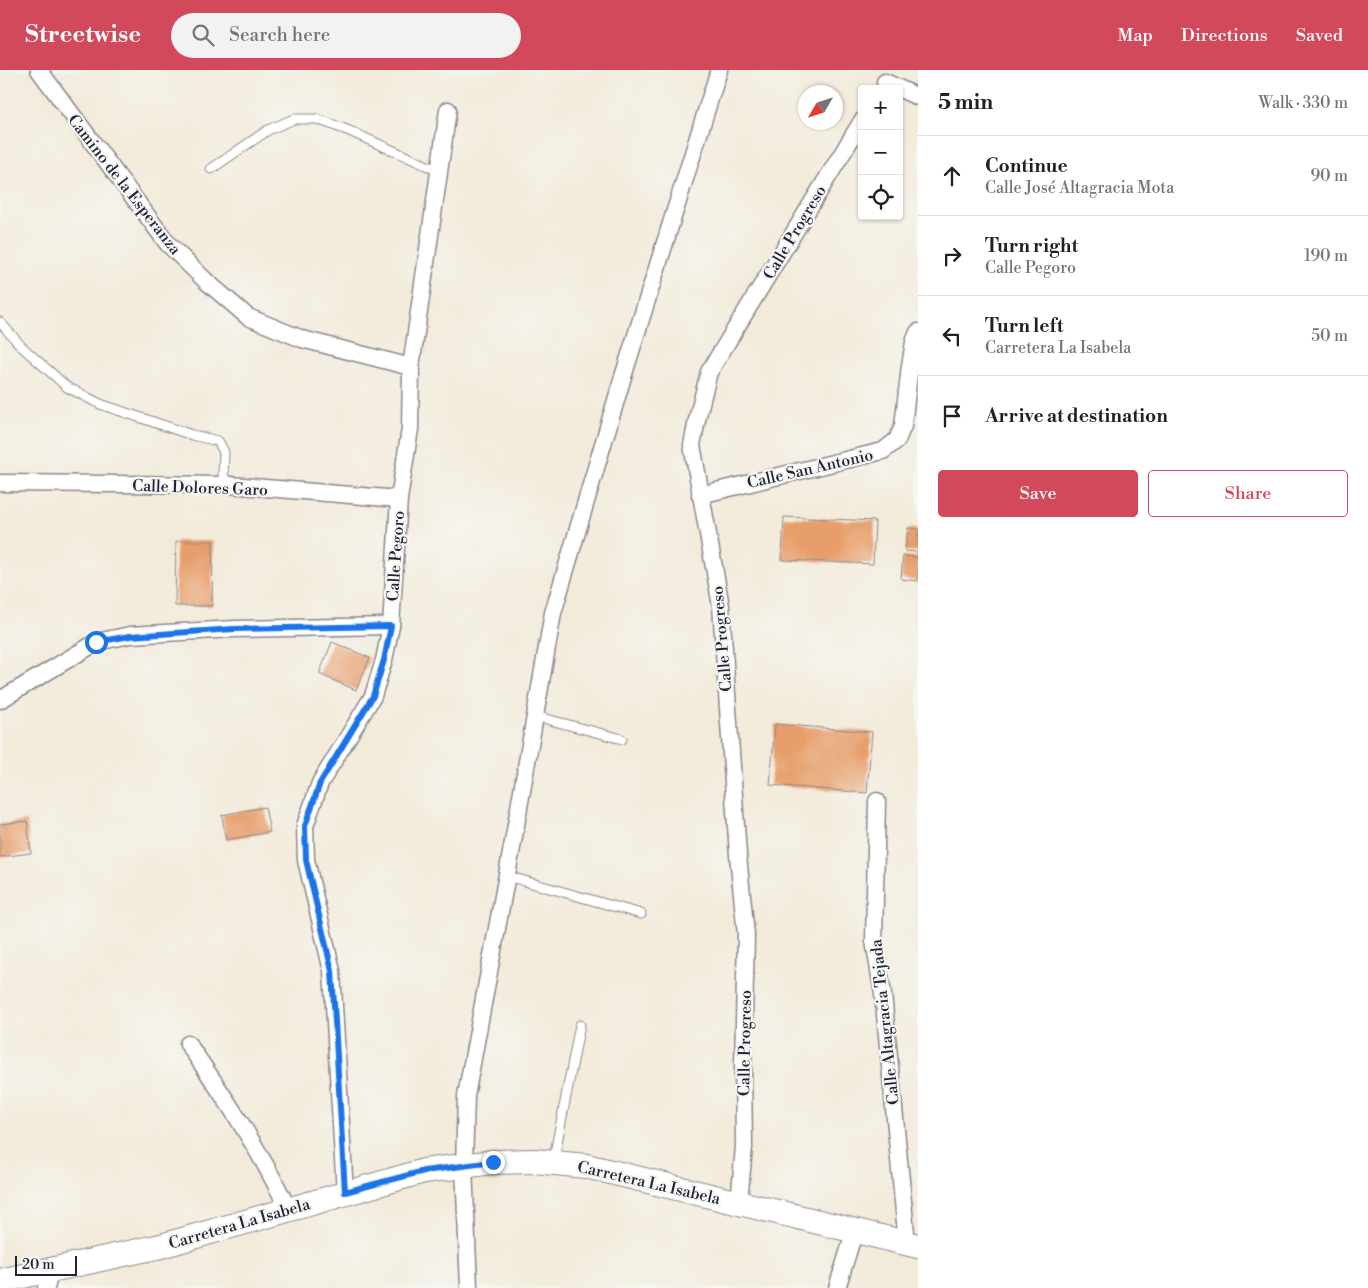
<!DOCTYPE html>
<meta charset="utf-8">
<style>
:root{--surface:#fff;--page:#f2f2f2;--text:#202124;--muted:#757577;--line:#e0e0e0;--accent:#d1495b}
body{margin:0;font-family:"Libre Bodoni",serif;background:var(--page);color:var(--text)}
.controls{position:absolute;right:15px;top:15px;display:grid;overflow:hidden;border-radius:5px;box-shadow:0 1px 4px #0004}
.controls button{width:45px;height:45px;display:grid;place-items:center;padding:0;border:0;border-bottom:1px solid var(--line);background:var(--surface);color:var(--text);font:25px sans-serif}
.compass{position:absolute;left:798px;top:15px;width:45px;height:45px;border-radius:50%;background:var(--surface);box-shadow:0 1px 4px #0004;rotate:231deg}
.scale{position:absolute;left:15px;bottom:12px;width:62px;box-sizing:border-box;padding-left:5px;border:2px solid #22223b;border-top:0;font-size:14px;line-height:18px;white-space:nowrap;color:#22223b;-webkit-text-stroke:4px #f6f6f2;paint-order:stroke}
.stop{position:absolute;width:15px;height:15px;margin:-11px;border:4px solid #1a73e8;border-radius:50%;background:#fff}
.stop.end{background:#1a73e8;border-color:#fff;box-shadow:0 1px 5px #0008}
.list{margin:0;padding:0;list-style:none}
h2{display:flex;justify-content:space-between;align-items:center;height:65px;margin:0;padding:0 20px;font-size:21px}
h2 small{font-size:16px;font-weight:400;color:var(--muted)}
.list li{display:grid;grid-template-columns:32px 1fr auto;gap:15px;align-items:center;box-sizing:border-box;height:80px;padding:0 20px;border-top:1px solid var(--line)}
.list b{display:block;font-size:19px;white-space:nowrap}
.list p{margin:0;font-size:16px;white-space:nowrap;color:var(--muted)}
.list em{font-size:16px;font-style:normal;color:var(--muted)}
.actions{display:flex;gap:10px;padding:15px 20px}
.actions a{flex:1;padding:11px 0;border:1px solid var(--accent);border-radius:5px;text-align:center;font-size:18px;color:var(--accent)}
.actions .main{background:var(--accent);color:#fff}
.icon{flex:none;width:28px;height:28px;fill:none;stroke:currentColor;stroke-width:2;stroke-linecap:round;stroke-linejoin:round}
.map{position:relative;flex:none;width:918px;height:1218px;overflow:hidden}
header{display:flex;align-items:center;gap:30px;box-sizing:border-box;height:70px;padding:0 25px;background:var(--accent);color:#fff}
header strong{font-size:24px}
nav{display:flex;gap:28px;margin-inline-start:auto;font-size:18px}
.search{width:350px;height:45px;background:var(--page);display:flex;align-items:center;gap:12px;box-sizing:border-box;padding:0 18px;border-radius:28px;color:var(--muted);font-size:19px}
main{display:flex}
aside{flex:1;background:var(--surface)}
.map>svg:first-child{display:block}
.building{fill:#e79e6b}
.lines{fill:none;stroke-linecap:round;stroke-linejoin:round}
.service-casing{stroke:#8a868a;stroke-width:11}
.minor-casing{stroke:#8a868a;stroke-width:19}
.secondary-casing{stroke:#8a868a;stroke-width:26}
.service{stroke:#fff;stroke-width:9}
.minor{stroke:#fff;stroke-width:16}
.secondary{stroke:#fff;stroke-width:24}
.route{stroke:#1a73e8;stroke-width:6}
.labels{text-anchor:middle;stroke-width:4.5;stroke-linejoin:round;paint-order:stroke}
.street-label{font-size:16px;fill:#22223b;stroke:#f6f6f2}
</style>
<header>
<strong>Streetwise</strong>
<div class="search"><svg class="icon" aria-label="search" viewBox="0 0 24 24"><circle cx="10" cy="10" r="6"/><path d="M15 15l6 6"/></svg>Search here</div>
<nav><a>Map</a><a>Directions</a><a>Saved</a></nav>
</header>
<main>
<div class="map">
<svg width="918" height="1218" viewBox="0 0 918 1218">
<rect width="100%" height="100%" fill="#f6f6f2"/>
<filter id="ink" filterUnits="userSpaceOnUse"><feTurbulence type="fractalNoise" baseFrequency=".02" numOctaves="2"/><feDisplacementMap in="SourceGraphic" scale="10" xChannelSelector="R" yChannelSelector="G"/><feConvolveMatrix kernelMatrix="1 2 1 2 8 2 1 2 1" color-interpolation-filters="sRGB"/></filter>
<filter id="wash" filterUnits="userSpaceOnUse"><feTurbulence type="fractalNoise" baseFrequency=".0096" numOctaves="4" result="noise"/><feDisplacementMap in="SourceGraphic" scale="20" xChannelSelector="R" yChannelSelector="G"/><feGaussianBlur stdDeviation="1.12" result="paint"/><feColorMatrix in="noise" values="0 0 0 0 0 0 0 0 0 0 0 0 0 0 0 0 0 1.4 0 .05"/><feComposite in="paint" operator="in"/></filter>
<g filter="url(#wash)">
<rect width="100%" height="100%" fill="#f3ebda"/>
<g id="blocks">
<g class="building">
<path d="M784 447 875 451 873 494 782 490Z"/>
<path d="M908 458 918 459V482L905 481Z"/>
<path d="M176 471H213L212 536H175Z"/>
<path d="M903 486 918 487V511L901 509Z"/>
<path d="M332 572 370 588 356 620 319 604Z"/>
<path d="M775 654 872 662 867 723 770 715Z"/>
<path d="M265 737 270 762 226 770 222 745Z"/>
<path d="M27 751 31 783 0 787V754Z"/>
</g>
</g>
</g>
<g filter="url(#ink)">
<use href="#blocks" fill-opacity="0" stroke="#8a868a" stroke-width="1"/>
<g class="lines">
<defs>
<g id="service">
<path d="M211 99 268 60 294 49H317L347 60 439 101"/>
<path d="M0 252 21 276 67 317 100 334 192 365 218 371 224 382 223 406 230 415"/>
<path d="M535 646 622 669"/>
<path d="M507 806 641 844"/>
<path d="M553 1093 580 955"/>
</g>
<g id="minor">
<path d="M39 0 168 174 206 211 248 247 302 269 411 297"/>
<path d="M885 12 918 27"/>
<path d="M0 413 230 415 399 429"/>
<path d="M700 425 883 381 897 370 903 356 910 296 914 272 918 262"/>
<path d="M0 630 97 572 130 565 234 559 391 556"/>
<path d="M877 731 874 871 883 924 907 1173"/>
<path d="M188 974C225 1027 260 1080 288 1139"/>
<path d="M345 1123 332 901 306 790 305 756 320 713 373 626 384 590 391 556 399 429 410 359 411 297 448 40"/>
<path d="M739 1132 744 1077 743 996 746 865 738 785 721 536 692 375 698 345 709 302 862 51"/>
<path d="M46 1218 51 1200"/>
<path d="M469 1218 464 1096 466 1026 513 772 553 543 622 310 719 0"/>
<path d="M837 1218 855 1160"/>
</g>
<path id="secondary" d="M0 1211 161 1176 424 1101 493 1092 534 1091 586 1096 918 1176"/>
</defs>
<use href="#service" class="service-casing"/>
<use href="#minor" class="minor-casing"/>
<use href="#secondary" class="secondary-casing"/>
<use href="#service" class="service"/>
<use href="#minor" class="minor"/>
<use href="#secondary" class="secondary"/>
</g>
</g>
<g class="lines" filter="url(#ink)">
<path class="route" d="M96 572 130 566 234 559 391 556 384 590 373 626 320 713 305 756 306 790 332 901 345 1122 424 1101 493 1092"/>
</g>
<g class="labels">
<g class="street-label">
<text transform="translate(125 114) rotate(52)" y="6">Camino de la Esperanza</text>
<text transform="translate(794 162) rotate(-59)" y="6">Calle Progreso</text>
<text transform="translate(810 398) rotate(-13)" y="6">Calle San Antonio</text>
<text transform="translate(200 417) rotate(2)" y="6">Calle Dolores Garo</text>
<text transform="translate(395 486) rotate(-86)" y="6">Calle Pegoro</text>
<text transform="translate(721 569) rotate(-95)" y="6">Calle Progreso</text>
<text transform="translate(884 952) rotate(-96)" y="6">Calle Altagracia Tejada</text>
<text transform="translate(744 973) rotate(-89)" y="6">Calle Progreso</text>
<text transform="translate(649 1112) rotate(13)" y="6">Carretera La Isabela</text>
<text transform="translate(239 1153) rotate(-16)" y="6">Carretera La Isabela</text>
</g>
</g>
</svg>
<div class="controls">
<button>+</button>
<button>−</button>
<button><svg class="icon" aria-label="locate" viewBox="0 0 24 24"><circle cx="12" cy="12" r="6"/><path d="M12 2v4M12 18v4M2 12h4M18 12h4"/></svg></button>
</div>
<svg class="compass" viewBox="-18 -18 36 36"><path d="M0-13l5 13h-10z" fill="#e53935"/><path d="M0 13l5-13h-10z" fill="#757577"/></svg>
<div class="scale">20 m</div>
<div class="stop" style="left:96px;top:572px"></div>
<div class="stop end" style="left:493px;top:1092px"></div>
</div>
<aside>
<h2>5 min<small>Walk · 330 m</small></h2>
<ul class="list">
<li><svg class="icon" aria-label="ahead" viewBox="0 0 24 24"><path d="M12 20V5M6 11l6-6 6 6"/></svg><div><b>Continue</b><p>Calle José Altagracia Mota</p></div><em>90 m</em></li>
<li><svg class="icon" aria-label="right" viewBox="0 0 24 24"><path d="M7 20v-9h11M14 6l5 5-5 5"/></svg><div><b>Turn right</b><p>Calle Pegoro</p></div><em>190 m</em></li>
<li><svg class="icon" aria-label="left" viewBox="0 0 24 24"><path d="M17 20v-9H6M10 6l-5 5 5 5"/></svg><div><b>Turn left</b><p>Carretera La Isabela</p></div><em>50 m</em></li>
<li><svg class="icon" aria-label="arrive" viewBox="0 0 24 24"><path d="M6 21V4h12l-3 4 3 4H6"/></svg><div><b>Arrive at destination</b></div></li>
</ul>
<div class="actions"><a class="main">Save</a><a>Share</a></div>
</aside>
</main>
